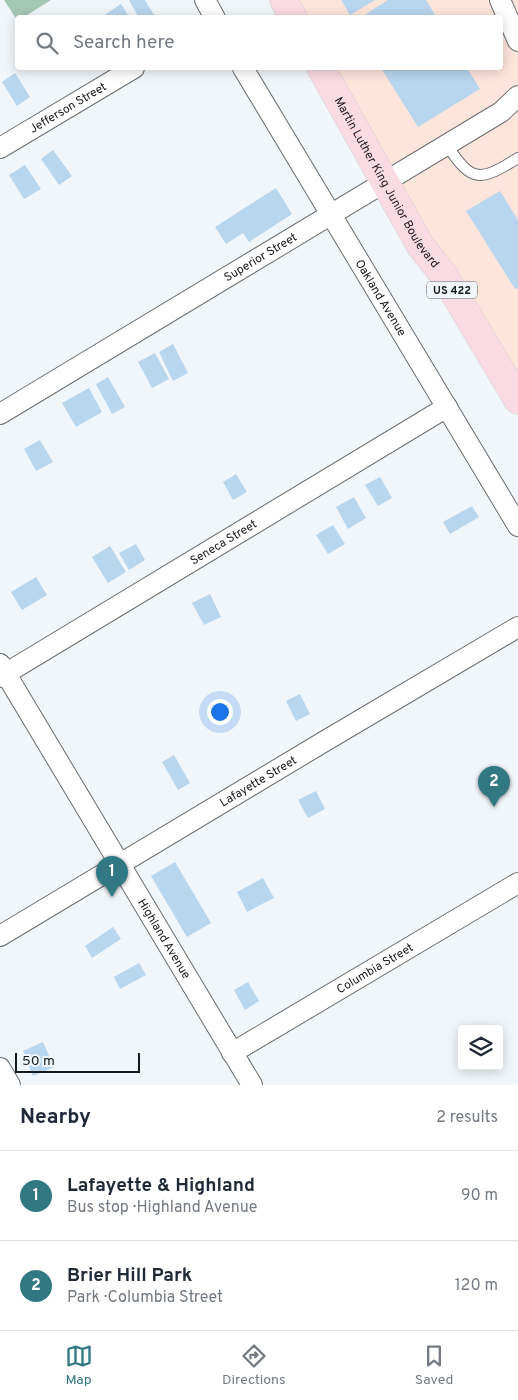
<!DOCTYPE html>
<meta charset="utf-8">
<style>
:root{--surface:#fff;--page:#f2f2f3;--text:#1f2937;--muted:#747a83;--line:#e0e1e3;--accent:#317883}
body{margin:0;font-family:Overpass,sans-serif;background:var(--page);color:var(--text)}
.controls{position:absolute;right:15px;bottom:15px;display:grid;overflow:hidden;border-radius:5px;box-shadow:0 2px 12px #0003}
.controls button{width:45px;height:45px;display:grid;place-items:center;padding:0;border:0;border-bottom:1px solid var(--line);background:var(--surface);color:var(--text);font:25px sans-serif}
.scale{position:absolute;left:15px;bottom:12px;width:125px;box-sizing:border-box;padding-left:5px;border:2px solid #17191a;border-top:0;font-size:14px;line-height:18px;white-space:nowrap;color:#17191a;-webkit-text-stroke:4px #f1f6fa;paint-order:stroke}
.you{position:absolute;left:219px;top:711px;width:18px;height:18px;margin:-12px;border:4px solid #fff;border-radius:50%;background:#1a73e8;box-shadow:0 0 0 8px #1a73e833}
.badge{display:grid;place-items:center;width:32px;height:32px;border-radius:50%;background:var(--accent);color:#fff;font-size:16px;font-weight:700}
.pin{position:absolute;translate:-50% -41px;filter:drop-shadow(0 1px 2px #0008)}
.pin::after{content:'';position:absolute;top:26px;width:18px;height:15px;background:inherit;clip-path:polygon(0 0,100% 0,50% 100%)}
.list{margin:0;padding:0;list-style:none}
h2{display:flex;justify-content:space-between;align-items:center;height:65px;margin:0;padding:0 20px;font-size:21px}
h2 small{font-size:16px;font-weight:400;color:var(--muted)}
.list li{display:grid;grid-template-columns:32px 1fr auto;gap:15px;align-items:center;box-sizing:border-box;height:90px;padding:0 20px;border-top:1px solid var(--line)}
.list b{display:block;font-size:19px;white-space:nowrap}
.list p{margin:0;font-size:16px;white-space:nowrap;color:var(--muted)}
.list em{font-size:16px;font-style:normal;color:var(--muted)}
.icon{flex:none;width:28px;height:28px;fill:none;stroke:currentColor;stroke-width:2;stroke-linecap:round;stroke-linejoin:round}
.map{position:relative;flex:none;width:518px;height:1085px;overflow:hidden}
.search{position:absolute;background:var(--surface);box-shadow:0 2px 12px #0003;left:15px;right:15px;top:15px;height:55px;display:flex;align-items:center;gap:12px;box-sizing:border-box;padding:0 18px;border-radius:5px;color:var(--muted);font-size:19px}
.sheet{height:245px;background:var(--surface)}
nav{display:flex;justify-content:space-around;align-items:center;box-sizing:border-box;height:70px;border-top:1px solid var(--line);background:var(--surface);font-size:14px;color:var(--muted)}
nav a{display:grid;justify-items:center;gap:2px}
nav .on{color:var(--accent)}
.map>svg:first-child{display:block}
.industrial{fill:#fee5db}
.forest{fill:#a5c8b5}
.building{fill:#b9d6ef}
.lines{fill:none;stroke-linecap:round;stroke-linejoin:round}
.service-casing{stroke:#696d71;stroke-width:12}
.minor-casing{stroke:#696d71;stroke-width:22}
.primary-casing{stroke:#d1d1d1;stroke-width:29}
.service{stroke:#fff;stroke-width:10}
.minor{stroke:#fff;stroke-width:20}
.primary{stroke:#fadae3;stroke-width:28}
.labels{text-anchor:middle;stroke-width:4;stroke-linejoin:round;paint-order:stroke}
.shield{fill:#f1f6fa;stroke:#585b5d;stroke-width:1}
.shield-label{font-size:11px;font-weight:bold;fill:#17191a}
.street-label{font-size:12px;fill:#17191a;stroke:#f1f6fa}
</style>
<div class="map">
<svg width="518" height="1085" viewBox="0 0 518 1085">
<rect width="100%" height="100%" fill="#f1f6fa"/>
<path class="industrial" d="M284 0H518V400L321 68H500V18L293 17Z"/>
<path class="forest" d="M4 0H51L24 17 18 18 17 20Z"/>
<g class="building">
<path d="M129 0H145L156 18H139Z"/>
<path d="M341 0H375L350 15Z"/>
<path d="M388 0H426L437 18H360Z"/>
<path d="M121 4 130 18H100Z"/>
<path d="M381 68H467L480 89 418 127Z"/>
<path d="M15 73 30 97 17 106 2 82Z"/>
<path d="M53 150 72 176 59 185 41 159Z"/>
<path d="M25 165 41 189 24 199 9 175Z"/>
<path d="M276 188 292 214 249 242 243 233 226 244 215 227Z"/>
<path d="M500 191 518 220V288L515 289 466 211Z"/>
<path d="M173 344 188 373 173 381 159 352Z"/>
<path d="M155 353 169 379 152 388 138 362Z"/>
<path d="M108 377 125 407 112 414 96 384Z"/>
<path d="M89 388 102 412 76 427 62 403Z"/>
<path d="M40 440 53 462 36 471 24 449Z"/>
<path d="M236 474 247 492 233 500 223 482Z"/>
<path d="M380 477 392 498 378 506 365 485Z"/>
<path d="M354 497 366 518 348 529 336 507Z"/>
<path d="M472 506 479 517 450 534 443 522Z"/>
<path d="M333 525 345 544 328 554 316 535Z"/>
<path d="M136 544 145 560 129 570 119 553Z"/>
<path d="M110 546 126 572 108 583 92 557Z"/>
<path d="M36 577 47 595 22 610 11 592Z"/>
<path d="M210 594 221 617 204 625 192 603Z"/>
<path d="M300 694 310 714 296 721 286 701Z"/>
<path d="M174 755 190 783 178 790 162 762Z"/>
<path d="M316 791 325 809 308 818 298 800Z"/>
<path d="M175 862 211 923 187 937 151 876Z"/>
<path d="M263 878 274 898 247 912 237 892Z"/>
<path d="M113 927 121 939 92 958 85 946Z"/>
<path d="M139 963 146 975 120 989 114 977Z"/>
<path d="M248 982 259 1001 245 1010 234 990Z"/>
<path d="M43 1042 54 1067 33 1076 23 1051Z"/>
</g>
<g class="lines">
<defs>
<path id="service" d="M447 145C472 184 481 181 518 158"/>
<g id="minor">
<path d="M205 0 215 18"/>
<path d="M500 0 518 41"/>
<path id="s1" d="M243 68 518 526"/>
<path id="s2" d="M0 148 134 68"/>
<path id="s3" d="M0 414 501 112 518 96"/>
<path id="s4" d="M0 664 252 1085"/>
<path id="s5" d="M0 677 447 407"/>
<path id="s6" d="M0 936 325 741 518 627"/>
<path id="s7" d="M232 1053 518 883"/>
<path d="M0 1068 10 1085"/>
</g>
<g id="primary">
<path d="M284 0 293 18"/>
<path id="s8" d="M321 68 420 245 443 274 518 400"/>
</g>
</defs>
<use href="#service" class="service-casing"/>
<use href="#minor" class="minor-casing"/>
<use href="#primary" class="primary-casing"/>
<use href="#service" class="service"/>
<use href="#minor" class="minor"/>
<use href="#primary" class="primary"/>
</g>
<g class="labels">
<rect class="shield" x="427" y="281.5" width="50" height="17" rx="4"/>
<g class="shield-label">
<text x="452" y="294">US 422</text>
</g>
<g class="street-label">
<text dy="4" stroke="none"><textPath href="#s2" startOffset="79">Jefferson Street</textPath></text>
<text dy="4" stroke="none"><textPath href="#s8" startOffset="132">Martin Luther King Junior Boulevard</textPath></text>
<text dy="4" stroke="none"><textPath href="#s3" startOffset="304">Superior Street</textPath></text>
<text dy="4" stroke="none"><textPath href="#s1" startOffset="268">Oakland Avenue</textPath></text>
<text dy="4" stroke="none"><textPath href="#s5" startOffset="261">Seneca Street</textPath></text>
<text dy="4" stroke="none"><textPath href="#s6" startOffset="301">Lafayette Street</textPath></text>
<text dy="4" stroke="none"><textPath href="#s4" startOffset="320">Highland Avenue</textPath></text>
<text dy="4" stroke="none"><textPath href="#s7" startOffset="166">Columbia Street</textPath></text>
</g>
</g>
</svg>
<div class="controls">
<button><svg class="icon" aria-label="layers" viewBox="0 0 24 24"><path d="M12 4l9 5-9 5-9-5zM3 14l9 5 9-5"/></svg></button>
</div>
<div class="scale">50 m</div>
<div class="you"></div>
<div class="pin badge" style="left:112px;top:897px">1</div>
<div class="pin badge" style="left:494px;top:807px">2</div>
<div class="search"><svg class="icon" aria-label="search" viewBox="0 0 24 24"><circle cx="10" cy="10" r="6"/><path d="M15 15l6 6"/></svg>Search here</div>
</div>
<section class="sheet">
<h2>Nearby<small>2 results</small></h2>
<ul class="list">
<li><span class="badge">1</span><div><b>Lafayette &amp; Highland</b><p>Bus stop · Highland Avenue</p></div><em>90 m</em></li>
<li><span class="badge">2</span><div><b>Brier Hill Park</b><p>Park · Columbia Street</p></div><em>120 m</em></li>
</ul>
</section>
<nav>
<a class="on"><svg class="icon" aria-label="map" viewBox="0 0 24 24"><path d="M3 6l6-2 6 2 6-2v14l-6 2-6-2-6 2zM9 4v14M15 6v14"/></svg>Map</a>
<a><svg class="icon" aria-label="directions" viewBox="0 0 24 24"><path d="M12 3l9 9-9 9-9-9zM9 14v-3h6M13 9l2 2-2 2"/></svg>Directions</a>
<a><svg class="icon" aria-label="saved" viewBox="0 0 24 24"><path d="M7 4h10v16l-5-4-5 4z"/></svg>Saved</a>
</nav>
